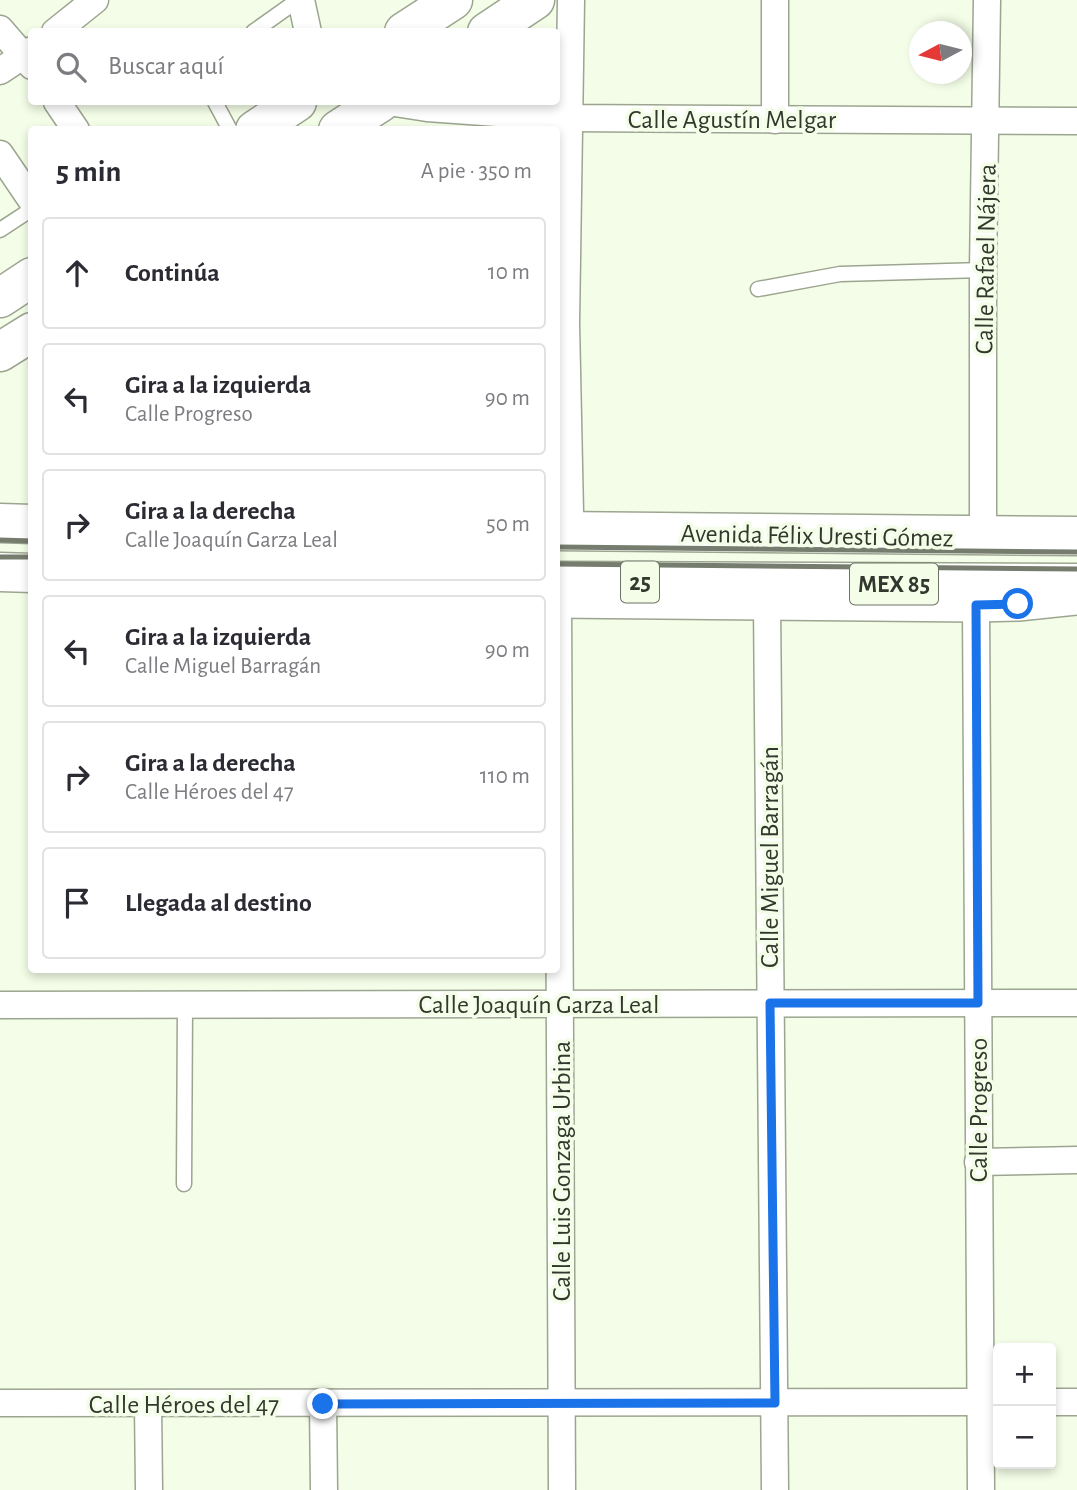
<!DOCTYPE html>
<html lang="es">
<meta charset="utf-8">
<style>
:root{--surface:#fff;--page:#f2f2f3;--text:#2b2b33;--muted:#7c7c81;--line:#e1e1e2}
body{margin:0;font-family:"Alegreya Sans",sans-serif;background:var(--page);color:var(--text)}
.controls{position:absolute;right:21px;bottom:21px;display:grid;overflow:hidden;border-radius:7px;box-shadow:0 4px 10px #0003}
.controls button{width:63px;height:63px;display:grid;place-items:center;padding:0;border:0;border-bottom:2px solid var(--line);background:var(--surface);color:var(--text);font:35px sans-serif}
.compass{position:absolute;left:909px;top:21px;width:63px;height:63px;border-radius:50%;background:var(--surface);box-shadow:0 4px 10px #0003;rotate:263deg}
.stop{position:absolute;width:21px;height:21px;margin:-16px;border:5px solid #1a73e8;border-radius:50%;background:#fff}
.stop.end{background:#1a73e8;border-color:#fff;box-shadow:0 2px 7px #0008}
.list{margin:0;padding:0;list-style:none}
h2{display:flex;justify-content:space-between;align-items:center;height:91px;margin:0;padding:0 28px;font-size:30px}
h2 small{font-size:23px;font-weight:400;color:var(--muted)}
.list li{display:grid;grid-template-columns:46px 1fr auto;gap:21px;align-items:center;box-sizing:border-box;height:112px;margin:0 14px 14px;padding:0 14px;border:2px solid var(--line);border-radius:7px}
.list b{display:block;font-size:26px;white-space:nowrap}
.list p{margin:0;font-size:23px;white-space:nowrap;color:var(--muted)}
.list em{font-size:23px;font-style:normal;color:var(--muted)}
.icon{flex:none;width:38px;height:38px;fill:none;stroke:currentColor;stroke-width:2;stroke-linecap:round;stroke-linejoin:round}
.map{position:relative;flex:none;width:1077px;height:1490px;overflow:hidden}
.search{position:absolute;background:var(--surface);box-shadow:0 4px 10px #0003;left:28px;top:28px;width:532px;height:77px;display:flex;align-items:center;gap:18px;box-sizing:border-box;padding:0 24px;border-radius:7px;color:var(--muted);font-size:26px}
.panel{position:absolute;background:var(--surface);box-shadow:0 4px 10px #0003;left:28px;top:126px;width:532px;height:847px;border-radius:7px}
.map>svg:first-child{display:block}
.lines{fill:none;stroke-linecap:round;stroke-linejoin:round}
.service-casing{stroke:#9ca590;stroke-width:17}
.minor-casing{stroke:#9ca590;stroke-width:29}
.tertiary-casing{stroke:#9ca590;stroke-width:36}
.secondary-casing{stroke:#9ca590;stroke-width:41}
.primary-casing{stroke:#9ca590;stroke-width:41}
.service{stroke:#fff;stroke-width:14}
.minor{stroke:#fff;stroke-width:26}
.tertiary{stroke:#fff;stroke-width:33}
.secondary{stroke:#fff;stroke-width:38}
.primary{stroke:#fff;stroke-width:38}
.rail{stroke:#767c6e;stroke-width:5}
.route{stroke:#1a73e8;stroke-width:9}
.labels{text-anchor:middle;stroke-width:7;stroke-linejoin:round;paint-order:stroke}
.shield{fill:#f3fde7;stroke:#6d7266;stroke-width:2}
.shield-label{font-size:24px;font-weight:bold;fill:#33372e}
.street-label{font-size:26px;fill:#33372e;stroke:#f3fde7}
</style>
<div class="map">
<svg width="1077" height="1490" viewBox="0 0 1077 1490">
<rect width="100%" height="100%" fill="#f3fde7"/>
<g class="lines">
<defs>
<g id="service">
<path d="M253 32 298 0"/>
<path d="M215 102 230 130"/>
<path d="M0 230 32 209"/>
<path d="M758 289 840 274 983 270"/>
<path d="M184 1184 185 1004"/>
</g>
<g id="minor">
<path d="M301 0 308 32"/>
<path d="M0 29 32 66"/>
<path d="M55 32 95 0"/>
<path d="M0 71 32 50"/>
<path d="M57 102 76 130"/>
<path d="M388 102 427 108 567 118 1077 121"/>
<path d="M775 120V0"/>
<path d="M0 154 32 201"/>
<path d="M570 513 566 323 571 0"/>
<path d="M983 519V270L987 0"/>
<path d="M558 601 562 1490"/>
<path d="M767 603 775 1490"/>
<path d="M976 605 981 1490"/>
<path d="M0 1005 1077 1003"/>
<path d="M978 1162 1077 1160"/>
<path d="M1051 1402H1077"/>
<path d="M0 1403 998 1402"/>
<path d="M148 1404 149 1490"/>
<path d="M323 1404 324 1490"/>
</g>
<path id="tertiary" d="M556 601 976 605 1018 604 1077 598"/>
<g id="secondary">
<path d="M404 32 453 0"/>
<path d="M487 32 535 0"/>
<path d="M255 130 297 102"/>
<path d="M338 130 381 102"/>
<path d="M0 298 32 277"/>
<path d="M0 352 32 332"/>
</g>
<g id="primary">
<path d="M0 523 32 524"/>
<path d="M556 531 1077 536"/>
<path d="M0 572 32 573"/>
<path d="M556 581 1077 583"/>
</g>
</defs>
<use href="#service" class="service-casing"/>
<use href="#minor" class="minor-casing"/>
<use href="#tertiary" class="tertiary-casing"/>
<use href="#secondary" class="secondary-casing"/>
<use href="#primary" class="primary-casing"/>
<use href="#service" class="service"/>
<use href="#minor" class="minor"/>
<use href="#tertiary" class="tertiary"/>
<use href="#secondary" class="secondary"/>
<use href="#primary" class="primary"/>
<g class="rail">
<path d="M0 540 32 541"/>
<path d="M556 547 1077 552"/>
<path d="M0 557H32"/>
<path d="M556 564 1077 569"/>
</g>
</g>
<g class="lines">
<path class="route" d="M323 1404 775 1403 770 1003H978L976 605 1018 604"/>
</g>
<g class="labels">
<g class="shield">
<rect x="621" y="561.5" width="38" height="41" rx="5"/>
<rect x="850" y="563.5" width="88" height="41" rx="5"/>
</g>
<g class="shield-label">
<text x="640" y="590">25</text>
<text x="894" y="592">MEX 85</text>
</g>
<g class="street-label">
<text x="732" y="128">Calle Agustín Melgar</text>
<text transform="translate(985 259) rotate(-89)" y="9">Calle Rafael Nájera</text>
<text transform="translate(817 535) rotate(1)" y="9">Avenida Félix Uresti Gómez</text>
<text transform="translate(769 857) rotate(-90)" y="9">Calle Miguel Barragán</text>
<text x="539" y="1013">Calle Joaquín Garza Leal</text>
<text transform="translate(978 1110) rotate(-90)" y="9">Calle Progreso</text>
<text transform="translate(561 1171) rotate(-90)" y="9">Calle Luis Gonzaga Urbina</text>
<text x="184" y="1413">Calle Héroes del 47</text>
</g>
</g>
</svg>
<div class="controls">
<button>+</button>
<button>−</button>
</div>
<svg class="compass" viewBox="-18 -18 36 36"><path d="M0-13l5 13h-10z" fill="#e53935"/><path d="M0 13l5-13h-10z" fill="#7c7c81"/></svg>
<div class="stop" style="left:1018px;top:604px"></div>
<div class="stop end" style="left:323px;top:1404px"></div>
<div class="search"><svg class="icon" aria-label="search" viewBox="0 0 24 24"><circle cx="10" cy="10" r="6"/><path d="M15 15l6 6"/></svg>Buscar aquí</div>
<section class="panel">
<h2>5 min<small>A pie · 350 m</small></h2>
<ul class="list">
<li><svg class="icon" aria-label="ahead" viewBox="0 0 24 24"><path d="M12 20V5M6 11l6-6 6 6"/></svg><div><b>Continúa</b></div><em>10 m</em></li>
<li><svg class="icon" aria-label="left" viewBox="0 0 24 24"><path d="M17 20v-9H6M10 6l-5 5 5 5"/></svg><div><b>Gira a la izquierda</b><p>Calle Progreso</p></div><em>90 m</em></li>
<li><svg class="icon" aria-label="right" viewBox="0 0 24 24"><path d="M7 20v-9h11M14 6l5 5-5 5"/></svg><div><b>Gira a la derecha</b><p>Calle Joaquín Garza Leal</p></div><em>50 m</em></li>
<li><svg class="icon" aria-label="left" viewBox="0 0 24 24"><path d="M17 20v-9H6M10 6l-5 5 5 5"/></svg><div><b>Gira a la izquierda</b><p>Calle Miguel Barragán</p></div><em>90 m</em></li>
<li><svg class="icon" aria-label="right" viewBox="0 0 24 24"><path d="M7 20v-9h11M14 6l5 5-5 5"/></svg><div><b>Gira a la derecha</b><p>Calle Héroes del 47</p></div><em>110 m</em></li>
<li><svg class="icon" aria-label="arrive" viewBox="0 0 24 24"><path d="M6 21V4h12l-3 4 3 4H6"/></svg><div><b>Llegada al destino</b></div></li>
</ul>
</section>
</div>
